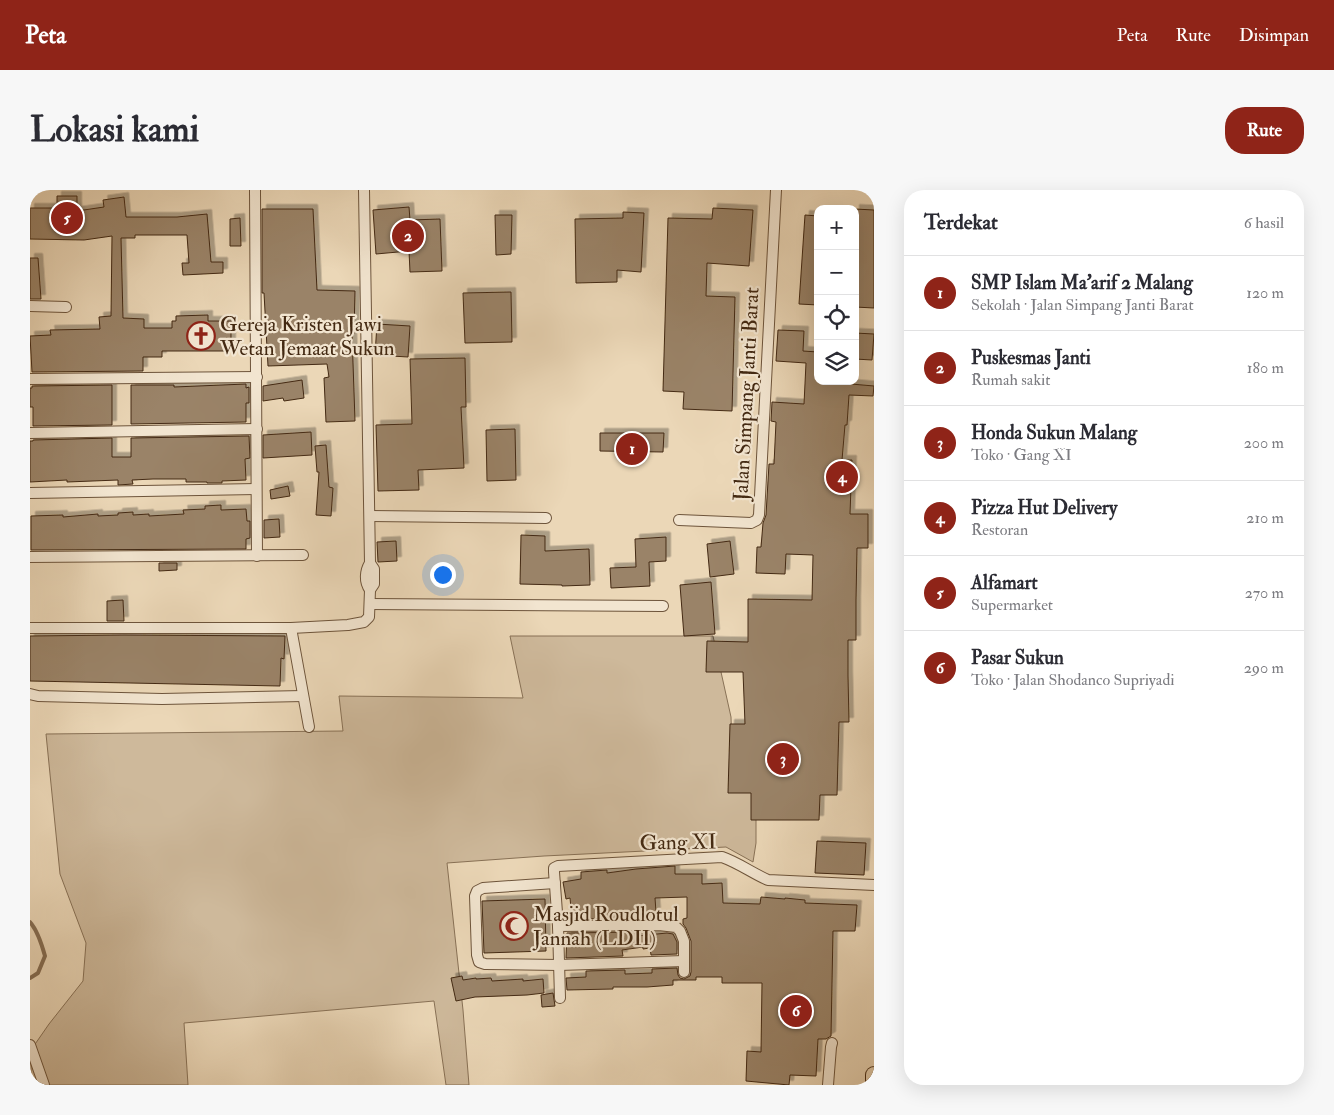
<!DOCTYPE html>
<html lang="id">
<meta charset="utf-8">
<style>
:root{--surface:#fff;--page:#f7f7f7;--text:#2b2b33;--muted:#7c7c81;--line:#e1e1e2;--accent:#8f2418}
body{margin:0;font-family:"IM FELL Double Pica",serif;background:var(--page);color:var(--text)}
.controls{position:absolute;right:15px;top:15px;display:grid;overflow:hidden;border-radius:10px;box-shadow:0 5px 20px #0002}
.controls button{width:45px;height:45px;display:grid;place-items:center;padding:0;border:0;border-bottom:1px solid var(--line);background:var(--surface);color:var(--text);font:25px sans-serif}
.you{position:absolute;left:412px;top:384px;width:18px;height:18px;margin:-12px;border:4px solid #fff;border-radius:50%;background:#1a73e8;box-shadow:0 0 0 8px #1a73e833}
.badge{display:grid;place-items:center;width:32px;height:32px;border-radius:50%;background:var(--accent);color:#fff;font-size:16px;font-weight:700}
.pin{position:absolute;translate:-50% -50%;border:2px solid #fff;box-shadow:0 1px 5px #0006}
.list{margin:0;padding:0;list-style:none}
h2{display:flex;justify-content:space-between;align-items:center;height:65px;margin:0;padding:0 20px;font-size:21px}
h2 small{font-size:16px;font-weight:400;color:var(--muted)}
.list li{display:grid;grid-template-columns:32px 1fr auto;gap:15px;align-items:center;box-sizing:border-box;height:75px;padding:0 20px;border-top:1px solid var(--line)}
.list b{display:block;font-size:19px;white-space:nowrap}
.list p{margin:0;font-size:16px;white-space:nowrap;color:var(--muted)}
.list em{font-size:16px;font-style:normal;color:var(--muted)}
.icon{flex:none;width:28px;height:28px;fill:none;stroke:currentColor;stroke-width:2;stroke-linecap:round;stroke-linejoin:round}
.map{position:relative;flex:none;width:844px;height:895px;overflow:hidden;border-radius:20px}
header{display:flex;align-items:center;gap:30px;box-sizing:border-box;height:70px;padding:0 25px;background:var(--accent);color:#fff}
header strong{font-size:24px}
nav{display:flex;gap:28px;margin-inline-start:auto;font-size:18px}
.intro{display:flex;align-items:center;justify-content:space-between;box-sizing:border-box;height:120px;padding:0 30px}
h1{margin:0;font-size:35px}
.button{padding:12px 22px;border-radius:20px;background:var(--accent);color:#fff;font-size:18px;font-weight:700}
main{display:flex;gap:30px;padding:0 30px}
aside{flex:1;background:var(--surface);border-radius:20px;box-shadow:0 5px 20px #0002}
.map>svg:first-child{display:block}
.green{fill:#ceb99b;stroke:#887156}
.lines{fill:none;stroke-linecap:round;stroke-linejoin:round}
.stream{stroke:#866e53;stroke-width:4}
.building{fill:#9a8368;stroke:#432912;filter:url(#shadow)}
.minor-casing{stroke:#6d543b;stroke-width:12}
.primary-casing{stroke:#432912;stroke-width:18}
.minor{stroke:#f2e5d0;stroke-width:10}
.primary{stroke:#ebd7b7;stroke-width:16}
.labels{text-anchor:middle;stroke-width:4.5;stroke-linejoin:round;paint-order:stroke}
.poi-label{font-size:21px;fill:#432912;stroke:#f2e5d0;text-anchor:start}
.street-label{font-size:21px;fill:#432912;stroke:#f2e5d0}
</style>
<header>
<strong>Peta</strong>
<nav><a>Peta</a><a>Rute</a><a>Disimpan</a></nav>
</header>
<div class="intro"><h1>Lokasi kami</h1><a class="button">Rute</a></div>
<main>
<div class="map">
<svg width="844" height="895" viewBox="0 0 844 895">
<defs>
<filter id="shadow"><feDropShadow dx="4.5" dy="-4.5" stdDeviation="0" flood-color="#0004"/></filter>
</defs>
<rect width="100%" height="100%" fill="#ebd7b7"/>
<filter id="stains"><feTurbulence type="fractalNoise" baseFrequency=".004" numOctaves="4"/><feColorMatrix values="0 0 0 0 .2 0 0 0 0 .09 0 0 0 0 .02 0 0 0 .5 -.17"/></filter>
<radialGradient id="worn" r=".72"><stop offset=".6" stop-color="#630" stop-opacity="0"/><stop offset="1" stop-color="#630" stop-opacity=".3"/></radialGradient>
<path class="green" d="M480 446H683L701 527 703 592 726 605V653L723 672 696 657 514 666 417 673 433 820 439 895H416L404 811 154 833 158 895H1V860L19 834 53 791 56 753 30 684 16 544 313 541 309 506 493 508Z"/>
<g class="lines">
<path class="stream" d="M0 732C8 741 12 755 15 766L8 783 0 788"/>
</g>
<g class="building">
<path d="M27 6H47V21L74 17 73 10 94 7 96 27H147L177 24 181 72H193V83L153 85 152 73H159L157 45H105V48H91L93 128 114 129V138H142V131H146V126L178 125V131H201V161H132V167H113V181L2 182 0 146 21 145 20 140 70 139 69 127 81 126 82 46 54 50 0 49V18H27Z"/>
<path d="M379 17 380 30 410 29 412 81 380 82 379 61 346 64 343 20Z"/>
<path d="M683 18 723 20 719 76 677 73 676 106 705 107 702 221 653 219 654 202 633 201 638 28 682 29Z"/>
<path d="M232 19H283L287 100 325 101 324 144H322L325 231 296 232 294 188 299 187 297 174 238 176 234 103H232Z"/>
<path d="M825 19 844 20V118L825 117Z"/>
<path d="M593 22 614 23 611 82 587 80V92L546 93 545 29 593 28Z"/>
<path d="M465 25H482L481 64 466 65Z"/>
<path d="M775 25 788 26V115L769 114Z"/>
<path d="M210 28 211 56H200V29Z"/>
<path d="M0 68H8L11 109H0Z"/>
<path d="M481 102 482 152 435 153 433 103Z"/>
<path d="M347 134 380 136 378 167 345 165Z"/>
<path d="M748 140 774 141 773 161 788 162V191H821V194L844 196 843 206 819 205 817 235H815L812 270H822L820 324H838V358H827L826 410V450H818V486L819 532H809L807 605H790L789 630H721V603H698L700 534H715L713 482H676L677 451 718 452V409L782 410 783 365 756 364 755 384 726 383 727 357H731L733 333 736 325 739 274H744L746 232 741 231 742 212 774 214 776 173 746 171Z"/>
<path d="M825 143 844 144 842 170 825 169Z"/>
<path d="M435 168 436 217H431L434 278 388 280 389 300 348 301 346 235 382 234 380 169Z"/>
<path d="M272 190 274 208 254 211 253 208 233 211V196Z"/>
<path d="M216 194V198L219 197V213H216V232L101 234V195H144V197Z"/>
<path d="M82 195V235L3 236V217H0V198H2V196Z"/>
<path d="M485 239 486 290 457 291 456 240Z"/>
<path d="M281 242 282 265 233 268V245Z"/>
<path d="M570 243H634L633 262 570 261Z"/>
<path d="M219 246 220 268 215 269 216 290 192 291V293H177V292H156V289H123L102 290 103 294 88 295V290L37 292V290L0 292V251H3V250L82 248V267H101V248Z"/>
<path d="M296 255 299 297 303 298 301 326 286 325 289 282H287L285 256Z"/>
<path d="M258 296 260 306 241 309 240 300Z"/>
<path d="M191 315V320L216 319 217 331H220V348L216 349V359L1 360V326L33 325V327L68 324V326L88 325V323L103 322V325L119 324V326L154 324 153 320 175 319V316Z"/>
<path d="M249 329 250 347 234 348V330Z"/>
<path d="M491 345 515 346V361L559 359 560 395 532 396V395L490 394Z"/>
<path d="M636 347V371L619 372 620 396 581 398 580 378 606 377 605 349Z"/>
<path d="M366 351 367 371 348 372 347 352Z"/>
<path d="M700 351 704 384 680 387 677 354Z"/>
<path d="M129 373H147V380L129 381Z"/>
<path d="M681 392 685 444 654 446 650 395Z"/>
<path d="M93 410 94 431H77V411Z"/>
<path d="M94 445 255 446 254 469 251 468 250 496 0 491V446Z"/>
<path d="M787 651 836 653 834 685 785 683Z"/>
<path d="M645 676V684H672V694L692 693 693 713 730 714 731 707 755 709V708L775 710V713L827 715 825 741H803L801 846 796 849H788L786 886 760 885 759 895 716 891 717 861 731 862 732 793H692V787H666V790H643V795L617 797H583V799L537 800 536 788 556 787V781L595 780V784L622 783V779L647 778 648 785 650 788 654 789 660 786 661 782V751L656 738 653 734V729L657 728V707L625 708 626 722 604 724V728L542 729 540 708 536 709 533 692 551 689V682L577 680V683L606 679Z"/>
<path d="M515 709 516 761 454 763 452 711Z"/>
<path d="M606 742 607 746 637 743 643 744 647 752V764L621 765 620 758 613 759V757L592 760 593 766 536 768 537 743Z"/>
<path d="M432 786 433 790 446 788V789L461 788 462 791 493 789V791L513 789 514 803 497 805 445 807 426 811 421 788Z"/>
<path d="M523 803 525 816 512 817 511 805Z"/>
</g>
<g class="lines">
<defs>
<g id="minor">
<path d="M225 0 227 366"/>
<path d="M0 116 36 117"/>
<path d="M0 189 227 187"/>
<path d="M0 243 227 239"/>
<path d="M0 303 226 299"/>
<path d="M340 326 516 328"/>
<path d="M649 330 721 333 727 330 729 325 746 0"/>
<path d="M0 367 273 365"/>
<path d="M340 373C335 381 334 392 340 400"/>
<path d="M340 414 633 416"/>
<path d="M0 438H261L318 435 334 432 339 427 340 400 344 394V379L340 373 334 0"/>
<path d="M261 438 279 537"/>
<path d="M0 504 8 506 132 509 273 506"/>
<path d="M525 693 453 698 447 701 445 706 447 765 449 772 455 774 529 775 654 771"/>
<path d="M528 736 629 735 646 737 650 741 654 751V782"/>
<path d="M530 808 528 736 524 682V678L528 676 692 667C709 673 722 683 738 690L844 695"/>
<path d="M0 855 14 895"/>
<path d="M798 895 801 857 802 853"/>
</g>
<path id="primary" d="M844 895V885"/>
</defs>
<use href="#minor" class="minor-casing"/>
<use href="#primary" class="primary-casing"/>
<use href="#minor" class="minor"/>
<use href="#primary" class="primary"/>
</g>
<defs>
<symbol id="church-ring" viewBox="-11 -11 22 22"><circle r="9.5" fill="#f2e5d0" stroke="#8f2418" stroke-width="1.5"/><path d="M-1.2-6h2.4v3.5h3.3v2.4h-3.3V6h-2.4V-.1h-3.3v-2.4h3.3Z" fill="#8f2418"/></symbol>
<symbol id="mosque-ring" viewBox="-11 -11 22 22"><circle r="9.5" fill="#f2e5d0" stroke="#8f2418" stroke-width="1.5"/><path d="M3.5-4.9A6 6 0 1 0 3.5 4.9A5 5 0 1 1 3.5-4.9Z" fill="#8f2418"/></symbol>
</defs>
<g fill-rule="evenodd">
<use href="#church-ring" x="155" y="130" width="32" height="32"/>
<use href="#mosque-ring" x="468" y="720" width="32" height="32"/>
</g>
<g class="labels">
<g class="poi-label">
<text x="190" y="141">Gereja Kristen Jawi<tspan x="190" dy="24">Wetan Jemaat Sukun</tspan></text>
<text x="503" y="731">Masjid Roudlotul<tspan x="503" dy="24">Jannah (LDII)</tspan></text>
</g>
<g class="street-label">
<text transform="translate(716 204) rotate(-87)" y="7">Jalan Simpang Janti Barat</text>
<text transform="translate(648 652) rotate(-1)" y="7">Gang XI</text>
</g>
</g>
<rect width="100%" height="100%" filter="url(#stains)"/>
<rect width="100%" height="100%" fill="url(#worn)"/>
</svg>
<div class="controls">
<button>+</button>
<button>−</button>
<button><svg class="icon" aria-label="locate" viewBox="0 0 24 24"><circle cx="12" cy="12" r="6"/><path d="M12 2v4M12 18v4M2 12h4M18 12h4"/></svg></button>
<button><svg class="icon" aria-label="layers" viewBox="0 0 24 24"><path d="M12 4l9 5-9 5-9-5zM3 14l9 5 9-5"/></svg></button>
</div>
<div class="you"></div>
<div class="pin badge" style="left:602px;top:259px">1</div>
<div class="pin badge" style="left:378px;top:46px">2</div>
<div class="pin badge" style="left:753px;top:569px">3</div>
<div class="pin badge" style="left:812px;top:287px">4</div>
<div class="pin badge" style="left:37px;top:28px">5</div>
<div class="pin badge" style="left:766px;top:821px">6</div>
</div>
<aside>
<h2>Terdekat<small>6 hasil</small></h2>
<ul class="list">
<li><span class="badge">1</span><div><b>SMP Islam Ma'arif 2 Malang</b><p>Sekolah · Jalan Simpang Janti Barat</p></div><em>120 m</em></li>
<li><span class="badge">2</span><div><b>Puskesmas Janti</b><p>Rumah sakit</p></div><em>180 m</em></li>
<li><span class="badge">3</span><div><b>Honda Sukun Malang</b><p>Toko · Gang XI</p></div><em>200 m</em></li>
<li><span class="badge">4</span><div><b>Pizza Hut Delivery</b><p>Restoran</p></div><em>210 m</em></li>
<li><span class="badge">5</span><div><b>Alfamart</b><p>Supermarket</p></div><em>270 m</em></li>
<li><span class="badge">6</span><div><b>Pasar Sukun</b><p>Toko · Jalan Shodanco Supriyadi</p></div><em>290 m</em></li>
</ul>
</aside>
</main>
